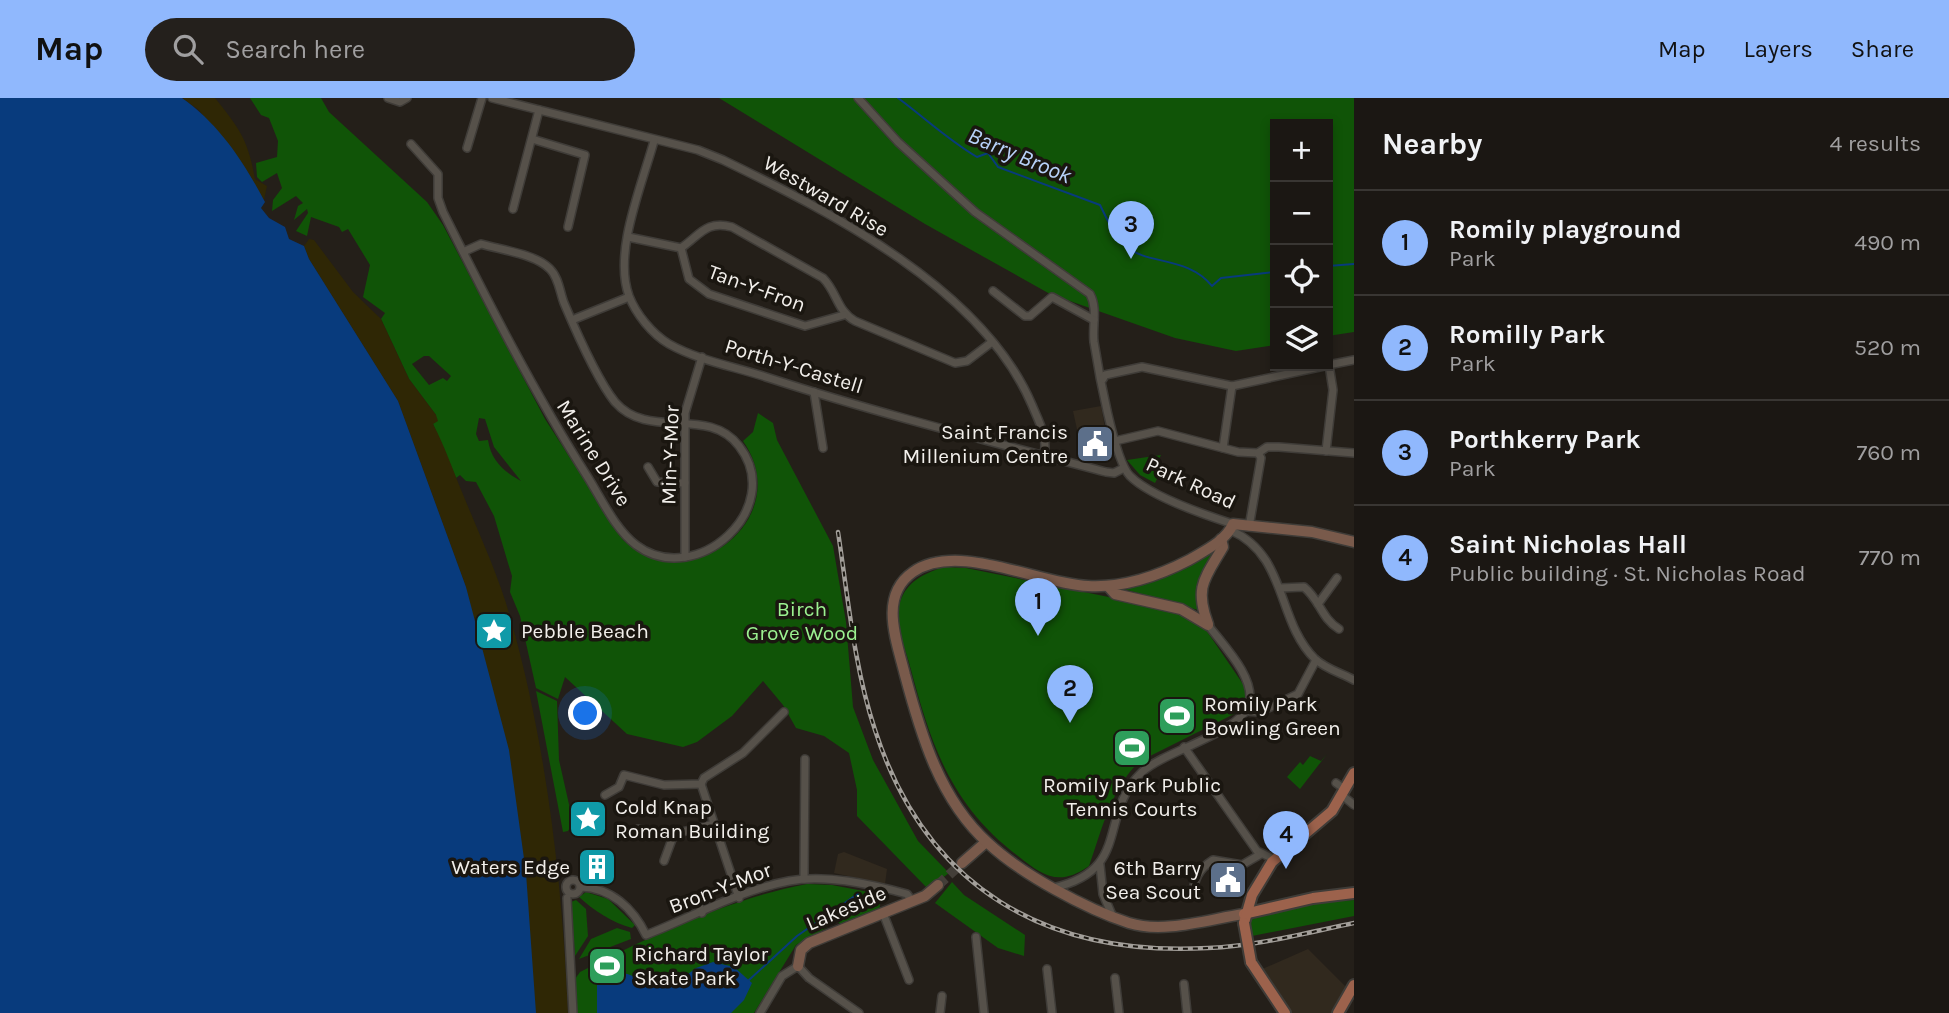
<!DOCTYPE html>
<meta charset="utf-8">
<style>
:root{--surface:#1b1713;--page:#24201c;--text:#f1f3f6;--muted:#a09fa0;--line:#393633;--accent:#90b8fd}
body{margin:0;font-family:Karla,sans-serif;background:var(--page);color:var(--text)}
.controls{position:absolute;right:21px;top:21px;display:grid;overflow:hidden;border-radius:0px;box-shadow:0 4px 10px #0003}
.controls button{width:63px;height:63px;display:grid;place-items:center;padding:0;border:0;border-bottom:2px solid var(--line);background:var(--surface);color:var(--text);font:35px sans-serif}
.you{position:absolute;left:586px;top:616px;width:24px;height:24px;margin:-18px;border:5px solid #fff;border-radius:50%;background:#1a73e8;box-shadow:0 0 0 10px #1a73e833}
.badge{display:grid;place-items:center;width:46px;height:46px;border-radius:50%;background:var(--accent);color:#111;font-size:23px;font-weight:700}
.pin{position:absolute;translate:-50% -58px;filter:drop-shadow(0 2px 4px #0008)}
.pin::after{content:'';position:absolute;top:37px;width:24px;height:21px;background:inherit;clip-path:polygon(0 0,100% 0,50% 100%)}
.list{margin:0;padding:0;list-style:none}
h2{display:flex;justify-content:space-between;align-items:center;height:91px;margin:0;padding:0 28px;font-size:30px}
h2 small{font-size:23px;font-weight:400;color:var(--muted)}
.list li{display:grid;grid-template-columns:46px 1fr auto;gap:21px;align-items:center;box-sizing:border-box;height:105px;padding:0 28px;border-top:2px solid var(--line)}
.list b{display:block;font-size:26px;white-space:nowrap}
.list p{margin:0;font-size:23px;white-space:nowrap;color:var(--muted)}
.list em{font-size:23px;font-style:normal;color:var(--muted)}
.icon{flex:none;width:38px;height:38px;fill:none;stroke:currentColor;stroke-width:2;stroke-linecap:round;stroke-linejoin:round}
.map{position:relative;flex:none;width:1354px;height:915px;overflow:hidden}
header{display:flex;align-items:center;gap:42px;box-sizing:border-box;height:98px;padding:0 35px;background:var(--accent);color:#111}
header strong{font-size:33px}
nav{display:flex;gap:38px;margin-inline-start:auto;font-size:24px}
.search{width:490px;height:63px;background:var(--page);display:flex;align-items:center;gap:18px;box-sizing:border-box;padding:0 24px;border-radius:38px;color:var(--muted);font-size:26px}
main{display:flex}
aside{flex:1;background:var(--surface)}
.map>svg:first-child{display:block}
.built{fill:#31291e}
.green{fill:#105407;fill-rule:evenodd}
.sand{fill:#2f2705}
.water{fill:#083b7d}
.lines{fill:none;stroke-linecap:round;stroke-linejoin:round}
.stream{stroke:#083b7d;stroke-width:2}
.secondary-tunnel{stroke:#433e38;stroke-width:10;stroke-dasharray:10 5;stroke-linecap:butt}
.street-casing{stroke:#3f3c38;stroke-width:10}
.secondary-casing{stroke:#3f3c38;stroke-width:13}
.primary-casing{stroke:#3f3c38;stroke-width:14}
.street{stroke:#56514a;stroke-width:7}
.secondary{stroke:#795a4b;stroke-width:10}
.primary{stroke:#9c624c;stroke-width:10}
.rail-casing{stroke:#a39f9a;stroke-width:4.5}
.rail{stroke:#1a1610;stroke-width:2;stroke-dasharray:5;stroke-linecap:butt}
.primary-bridge-casing{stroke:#3f3c38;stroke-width:14;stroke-linecap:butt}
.primary-bridge{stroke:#9c624c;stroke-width:10}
.labels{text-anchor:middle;stroke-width:7;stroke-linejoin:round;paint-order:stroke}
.street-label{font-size:21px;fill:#f2efeb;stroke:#1a1610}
.poi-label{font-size:21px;fill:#f2efeb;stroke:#1a1610;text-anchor:start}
.park-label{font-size:21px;fill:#9bf190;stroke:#1a1610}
.water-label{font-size:23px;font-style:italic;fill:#b8d2f9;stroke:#1a1610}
</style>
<header>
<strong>Map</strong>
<div class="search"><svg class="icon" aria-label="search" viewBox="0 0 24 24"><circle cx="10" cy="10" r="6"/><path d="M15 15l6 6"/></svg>Search here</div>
<nav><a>Map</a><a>Layers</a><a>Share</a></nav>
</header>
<main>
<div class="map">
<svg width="1354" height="915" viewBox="0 0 1354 915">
<rect width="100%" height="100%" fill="#241f19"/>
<g class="built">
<path d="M1101 308 1105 330 1078 336 1073 313Z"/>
<path d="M844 754 887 771 885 786 834 775 838 756Z"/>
<path d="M1308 851 1354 897 1346 915H1277L1268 901 1277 896 1260 872Z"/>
</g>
<g class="green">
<path d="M250 0H321L329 14 427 104 443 127 545 321 623 442C693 502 796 419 743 343L753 334 758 315 773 325 777 342 833 448 846 524 853 609 873 662 918 743 949 775 928 791 857 718V692L849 655 824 638 796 630 783 607 763 583 732 618 697 644 683 649 627 636 565 579 558 601 536 590 520 518 510 494 512 478 508 465 494 418 476 384 466 383 460 377 456 380 433 326 436 317 409 281 381 221 385 215 363 199 370 167 348 131 342 134 339 129 311 119 307 138 296 133 308 115 307 111 294 122 298 108 303 105 296 98 272 113 273 102 282 90 277 75 262 84 257 79 256 65 277 59 278 43 269 20 261 17ZM424 258H429L451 278 447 283 443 280 429 287 412 266ZM479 320 485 321 494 349 521 383C503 373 491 362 488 342L479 343 476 336Z"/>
<path d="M719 0H1354V234L1328 238V26H1275V247L1236 253 1175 240 1050 196 925 126Z"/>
<path d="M1161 357 1153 372 1160 375 1155 385 1140 377 1127 362Z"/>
<path d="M1216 451 1198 482V512L1124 491Z"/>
<path d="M943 469 966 470 1183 514 1202 526 1245 589 1249 599 1246 610 1140 663C1111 690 1102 732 1089 768 1059 789 1043 778 1018 758 952 708 932 650 911 572 906 551 893 526 900 504 907 483 924 476 943 469Z"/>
<path d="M536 593 557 603 559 662 573 724 568 733 563 734Z"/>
<path d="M1327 656 1300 691 1287 679 1300 664 1303 667 1310 658 1321 663Z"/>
<path d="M952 784 964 797 1025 837 1024 858 998 850 935 805Z"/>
<path d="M807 786 832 787 879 796 880 811 840 826 835 821 826 830 796 847 754 915H577L575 881 580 874C648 839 731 800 807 786Z"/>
<path d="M586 794 608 801 635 827 632 830C613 825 593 812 579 799Z"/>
<path d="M576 802 586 811 588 838 575 858 571 804Z"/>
<path d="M1354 802V818L1252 838 1249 826 1252 821 1316 805Z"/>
<path d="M617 830 630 834 631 841 579 861 591 841Z"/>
</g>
<g class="sand">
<path d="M182 0H215C240 31 248 42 255 81L267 88 264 102 199 12Z"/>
<path d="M309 141 314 142 353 194 381 221 409 281 436 317 438 323 433 326C445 349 452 370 462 394 479 436 499 478 511 522 547 650 562 783 568 915H516L466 489 398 303 309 161 304 148Z"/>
</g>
<g class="water">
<path d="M0 0H182C219 26 244 64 265 104L261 110 269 120 285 129 289 141 304 148 309 161 398 303 466 489 509 652 526 775 536 915H0Z"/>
<path d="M713 864 734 869 752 885 744 902 731 915H597V886C627 859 638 891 671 889L696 870Z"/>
</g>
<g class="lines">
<g class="stream">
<path d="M898 0C925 20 948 42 977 59L988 55 998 69 1100 107C1107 121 1114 137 1126 148 1146 167 1188 158 1212 188L1221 180 1275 174"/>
<path d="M1328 168 1354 166"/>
<path d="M749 882 797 838 859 795"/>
</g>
<path class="secondary-tunnel" d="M938 787 962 765"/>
<defs>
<g id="street">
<path d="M388 0 400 4 407 0"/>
<path d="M492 0 698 52 723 62C831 114 983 191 1032 307 1039 324 1048 339 1044 357"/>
<path d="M858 0 898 44 975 114 1090 196C1098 211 1092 228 1094 244 1098 270 1114 362 1130 378 1150 398 1205 417 1233 426"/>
<path d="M532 41 585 57 568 129"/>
<path d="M654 43C642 87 613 154 629 198 636 216 652 236 669 246 699 263 737 269 769 280 880 316 993 344 1106 374L1114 375 1124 370"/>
<path d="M411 46 438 76V100L443 114C488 204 533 293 587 378 601 400 615 431 636 447 696 492 787 410 739 348 708 307 649 343 615 304 598 283 575 231 564 205 560 195 559 180 550 171 536 156 501 152 481 146L463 154"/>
<path d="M467 50 482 0"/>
<path d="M513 111 539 12"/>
<path d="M628 139 681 150C700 137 706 122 732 129L823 180C837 194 837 213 855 223L955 265 967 263 992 244"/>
<path d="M681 150 689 181 709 196 805 228 844 217"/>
<path d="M993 193 1025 218H1030L1052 199 1094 222"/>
<path d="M572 222 629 199"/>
<path d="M1328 267 1354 262"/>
<path d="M1103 281 1105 277 1142 269 1232 288 1324 268"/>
<path d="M814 294 823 350"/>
<path d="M1115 343 1158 333 1238 354 1258 355 1267 349H1279L1354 355"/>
<path d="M1223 350 1232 288"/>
<path d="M1326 353 1333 292 1329 267"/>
<path d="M648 369 657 384 685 385"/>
<path d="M1249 429 1261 360 1258 355"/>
<path d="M1230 432C1288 457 1276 523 1315 561 1326 571 1341 575 1354 582"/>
<path d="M685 459V315L702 259"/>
<path d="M1280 490 1304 489C1320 502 1321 520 1339 531"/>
<path d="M1318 506 1337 480"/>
<path d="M1246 613 1260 614 1298 596 1316 562"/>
<path d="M1184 649 1257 753 1274 761"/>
<path d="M1336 685 1346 692"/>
<path d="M701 686 739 800"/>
<path d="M605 697 619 689 624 677 664 687 701 686 704 680 743 655 784 614"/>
<path d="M1343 698 1354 707"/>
<path d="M638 731 674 736 714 726"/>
<path d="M664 763 674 736"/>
<path d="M1100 767 1103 796 1112 817"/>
<path d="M804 781 805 661"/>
<circle cx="573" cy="789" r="7"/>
<path d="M581 789C611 790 633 810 646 837 692 819 740 792 789 783 826 776 871 786 907 796L912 803"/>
<path d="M1053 790C1133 772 1097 717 1142 674 1166 652 1241 635 1249 606 1256 580 1223 547 1208 527"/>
<path d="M1191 799C1195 782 1197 772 1213 762L1242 767 1261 756"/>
<path d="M567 800 573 915"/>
<path d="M696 801 702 815"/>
<path d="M883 815 909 882"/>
<path d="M976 839 984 915"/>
<path d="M1047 871 1052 915"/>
<path d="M1115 880 1119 915"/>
<path d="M1184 886 1187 915"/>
<path d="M760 915 782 878 798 868 809 880 859 915"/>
<path d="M940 915 942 898"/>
</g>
<g id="secondary">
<path d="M1108 488 1115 496 1181 511 1208 527"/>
<path d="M1208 526C1194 489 1205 480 1223 449L1221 441"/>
<path d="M962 765 986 744"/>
<path d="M1244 816C1209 821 1164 836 1129 825 1086 811 1021 776 988 745 940 702 921 637 905 577 897 544 878 498 913 474 958 443 1038 486 1088 488 1124 490 1158 478 1189 462 1204 453 1226 443 1233 426L1312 434 1354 444"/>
<path d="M798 868 801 852 809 845 925 798 938 787"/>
</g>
<g id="primary">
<path d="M1244 816 1313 800 1354 795"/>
<path d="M1244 825 1252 797 1272 764 1332 713 1354 675"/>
<path d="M1251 864 1285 915"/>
<path d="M1338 915 1354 887"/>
</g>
</defs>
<use href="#street" class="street-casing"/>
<use href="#secondary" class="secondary-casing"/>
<use href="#primary" class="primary-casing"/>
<use href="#street" class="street"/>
<use href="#secondary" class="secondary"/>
<use href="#primary" class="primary"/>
<defs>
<path id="rail" d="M838 434C848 499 854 569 875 632 926 790 1046 859 1208 850 1257 848 1306 835 1354 825"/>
</defs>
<use href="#rail" class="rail-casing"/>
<use href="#rail" class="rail"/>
<defs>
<path id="primary-bridge" d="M1244 825 1251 864"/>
</defs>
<use href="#primary-bridge" class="primary-bridge-casing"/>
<use href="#primary-bridge" class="primary-bridge"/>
</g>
<defs>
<symbol id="civic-square" viewBox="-11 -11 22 22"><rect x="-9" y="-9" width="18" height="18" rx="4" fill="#5c6f8a" stroke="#1a1610"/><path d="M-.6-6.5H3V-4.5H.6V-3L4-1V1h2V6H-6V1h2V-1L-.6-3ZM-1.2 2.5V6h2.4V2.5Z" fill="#fff"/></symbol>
<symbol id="sight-square" viewBox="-11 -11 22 22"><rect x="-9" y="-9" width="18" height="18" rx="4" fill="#0f9aa8" stroke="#1a1610"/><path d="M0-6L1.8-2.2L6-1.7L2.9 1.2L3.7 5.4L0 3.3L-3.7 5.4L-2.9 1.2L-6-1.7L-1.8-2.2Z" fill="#fff"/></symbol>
<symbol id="stadium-square" viewBox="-11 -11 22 22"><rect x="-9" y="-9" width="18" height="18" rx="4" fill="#2e9e5b" stroke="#1a1610"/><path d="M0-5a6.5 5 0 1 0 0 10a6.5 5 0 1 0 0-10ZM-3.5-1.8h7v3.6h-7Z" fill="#fff"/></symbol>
<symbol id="building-square" viewBox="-11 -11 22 22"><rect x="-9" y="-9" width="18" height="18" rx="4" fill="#0f9aa8" stroke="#1a1610"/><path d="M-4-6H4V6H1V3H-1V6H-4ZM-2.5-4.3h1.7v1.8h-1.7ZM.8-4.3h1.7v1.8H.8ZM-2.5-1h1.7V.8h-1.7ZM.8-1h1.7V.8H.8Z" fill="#fff"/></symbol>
</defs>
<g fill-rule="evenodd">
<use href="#civic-square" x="1073" y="324" width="44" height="44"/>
<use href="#sight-square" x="472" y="511" width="44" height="44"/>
<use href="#stadium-square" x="1155" y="596" width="44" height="44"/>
<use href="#stadium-square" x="1110" y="628" width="44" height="44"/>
<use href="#sight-square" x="566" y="699" width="44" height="44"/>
<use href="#building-square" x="575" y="747" width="44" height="44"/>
<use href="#civic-square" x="1206" y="760" width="44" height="44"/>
<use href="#stadium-square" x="585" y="846" width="44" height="44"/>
</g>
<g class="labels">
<g class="street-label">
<text transform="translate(826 98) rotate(30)" y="7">Westward Rise</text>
<text transform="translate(757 190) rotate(20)" y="7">Tan-Y-Fron</text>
<text transform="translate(794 268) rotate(17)" y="7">Porth-Y-Castell</text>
<text transform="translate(594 355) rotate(58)" y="7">Marine Drive</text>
<text transform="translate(670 357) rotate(-88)" y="7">Min-Y-Mor</text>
<text transform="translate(1191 385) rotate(25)" y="7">Park Road</text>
<text transform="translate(720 790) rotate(-21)" y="7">Bron-Y-Mor</text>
<text transform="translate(846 810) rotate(-23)" y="7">Lakeside</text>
</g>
<g class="poi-label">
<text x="1068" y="341" text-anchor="end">Saint Francis<tspan x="1068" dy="24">Millenium Centre</tspan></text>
<text x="521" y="540">Pebble Beach</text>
<text x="1204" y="613">Romily Park<tspan x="1204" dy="24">Bowling Green</tspan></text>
<text x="1132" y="694" text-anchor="middle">Romily Park Public<tspan x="1132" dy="24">Tennis Courts</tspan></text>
<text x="615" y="716">Cold Knap<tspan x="615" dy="24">Roman Building</tspan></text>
<text x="570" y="776" text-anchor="end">Waters Edge</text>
<text x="1201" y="777" text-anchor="end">6th Barry<tspan x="1201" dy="24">Sea Scout</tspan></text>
<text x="634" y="863">Richard Taylor<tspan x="634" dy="24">Skate Park</tspan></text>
</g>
<g class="park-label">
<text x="802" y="518">Birch<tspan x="802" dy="24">Grove Wood</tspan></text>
</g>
<g class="water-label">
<text transform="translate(1020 57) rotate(23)" y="8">Barry Brook</text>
</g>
</g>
</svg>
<div class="controls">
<button>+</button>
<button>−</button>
<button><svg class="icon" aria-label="locate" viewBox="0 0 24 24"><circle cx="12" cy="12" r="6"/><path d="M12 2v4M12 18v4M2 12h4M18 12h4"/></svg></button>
<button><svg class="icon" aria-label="layers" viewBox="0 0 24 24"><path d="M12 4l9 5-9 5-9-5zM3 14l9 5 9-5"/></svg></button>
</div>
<div class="you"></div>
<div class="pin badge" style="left:1038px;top:538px">1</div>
<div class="pin badge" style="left:1070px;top:625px">2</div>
<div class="pin badge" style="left:1131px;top:161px">3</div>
<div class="pin badge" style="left:1286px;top:771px">4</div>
</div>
<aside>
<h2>Nearby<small>4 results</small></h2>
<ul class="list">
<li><span class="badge">1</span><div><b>Romily playground</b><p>Park</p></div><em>490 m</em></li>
<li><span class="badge">2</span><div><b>Romilly Park</b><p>Park</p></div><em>520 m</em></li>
<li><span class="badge">3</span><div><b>Porthkerry Park</b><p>Park</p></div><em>760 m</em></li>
<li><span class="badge">4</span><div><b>Saint Nicholas Hall</b><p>Public building · St. Nicholas Road</p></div><em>770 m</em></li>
</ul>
</aside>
</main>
